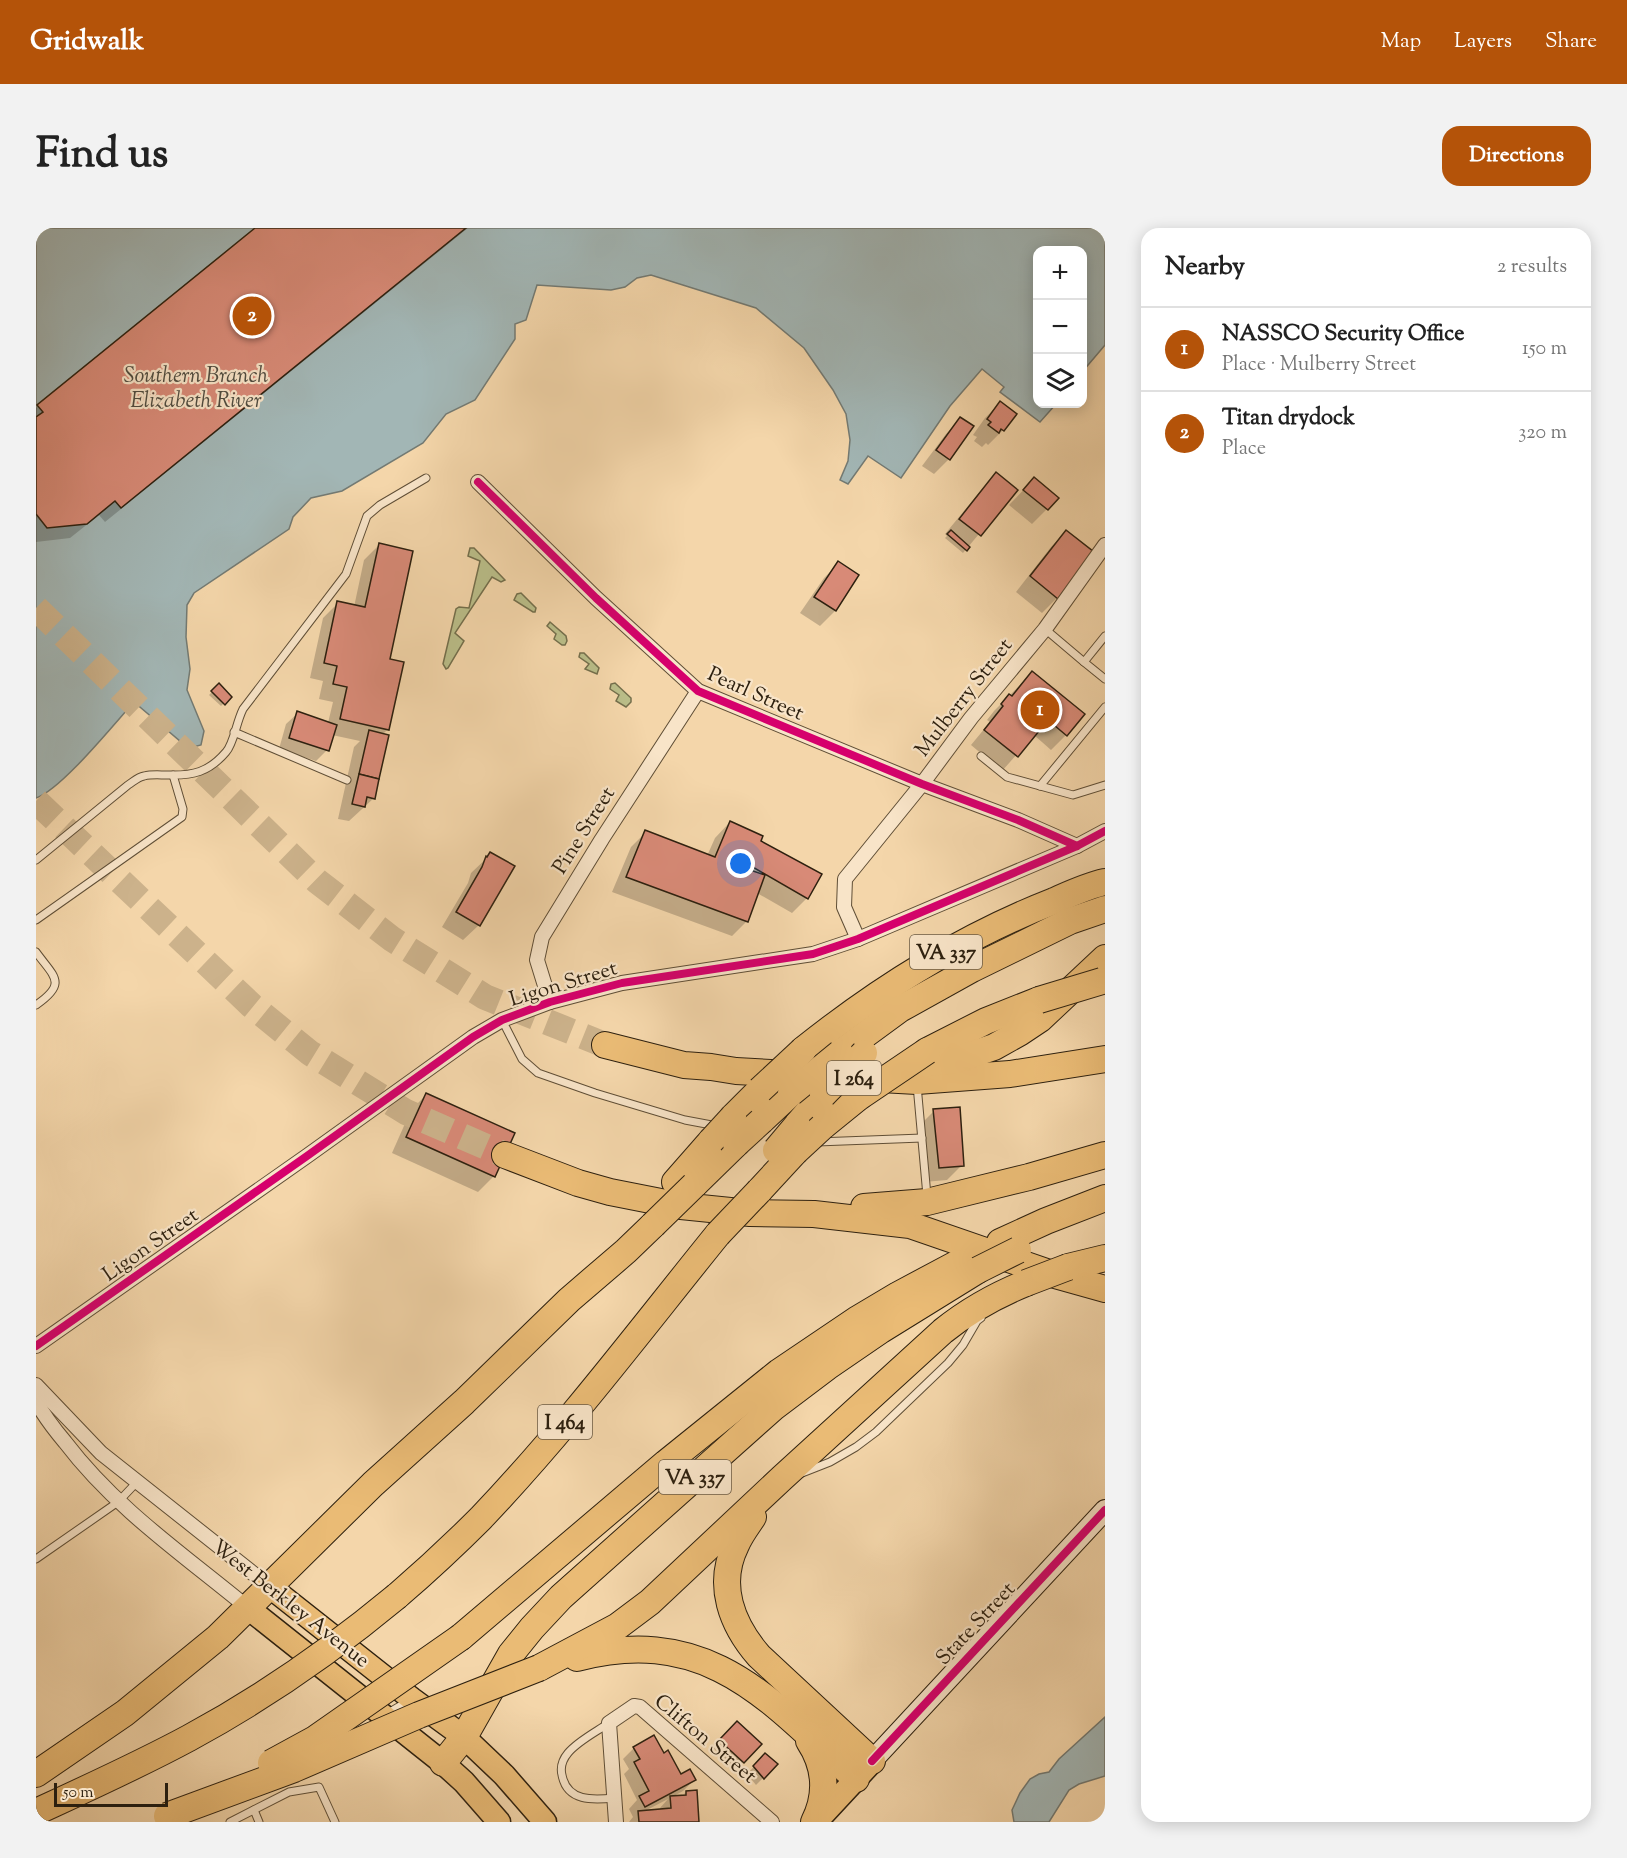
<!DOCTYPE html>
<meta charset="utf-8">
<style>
:root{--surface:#fff;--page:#f2f2f2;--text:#222;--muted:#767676;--line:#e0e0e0;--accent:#b45309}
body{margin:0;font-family:"Sorts Mill Goudy",serif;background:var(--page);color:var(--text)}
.controls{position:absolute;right:18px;top:18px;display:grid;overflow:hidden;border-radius:12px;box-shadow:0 3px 15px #0003}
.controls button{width:54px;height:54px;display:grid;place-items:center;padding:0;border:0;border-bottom:2px solid var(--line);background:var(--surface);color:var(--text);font:30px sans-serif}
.scale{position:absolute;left:18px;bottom:15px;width:114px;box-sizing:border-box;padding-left:6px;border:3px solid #2d200f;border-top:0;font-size:16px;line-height:21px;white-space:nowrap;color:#2d200f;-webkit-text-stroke:4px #f8e4c8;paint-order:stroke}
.you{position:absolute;left:705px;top:636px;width:21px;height:21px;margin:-15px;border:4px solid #fff;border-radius:50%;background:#1a73e8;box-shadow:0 0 0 9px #1a73e833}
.badge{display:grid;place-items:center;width:39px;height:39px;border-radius:50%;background:var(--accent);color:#fff;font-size:20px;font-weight:700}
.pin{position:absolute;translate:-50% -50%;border:3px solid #fff;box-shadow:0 2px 6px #0006}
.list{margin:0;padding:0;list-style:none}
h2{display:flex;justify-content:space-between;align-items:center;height:78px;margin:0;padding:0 24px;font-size:26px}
h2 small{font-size:20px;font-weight:400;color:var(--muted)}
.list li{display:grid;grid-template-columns:39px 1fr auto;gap:18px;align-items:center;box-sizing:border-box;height:84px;padding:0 24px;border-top:2px solid var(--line)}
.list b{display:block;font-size:22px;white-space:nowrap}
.list p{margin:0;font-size:20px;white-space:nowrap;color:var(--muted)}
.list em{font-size:20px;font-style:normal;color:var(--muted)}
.icon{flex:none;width:33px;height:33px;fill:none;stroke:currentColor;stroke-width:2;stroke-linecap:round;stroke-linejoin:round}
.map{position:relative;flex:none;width:1069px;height:1594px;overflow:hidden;border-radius:18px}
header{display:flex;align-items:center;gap:36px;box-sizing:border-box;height:84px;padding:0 30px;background:var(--accent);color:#fff}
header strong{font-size:28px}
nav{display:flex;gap:33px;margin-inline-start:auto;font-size:21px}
.intro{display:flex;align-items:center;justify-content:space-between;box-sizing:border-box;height:144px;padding:0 36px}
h1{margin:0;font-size:42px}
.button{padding:15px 27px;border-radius:18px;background:var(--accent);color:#fff;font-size:21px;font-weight:700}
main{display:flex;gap:36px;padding:0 36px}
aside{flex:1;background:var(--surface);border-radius:18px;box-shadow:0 3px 15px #0003}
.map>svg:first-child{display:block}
.green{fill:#babe89;stroke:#746f4c;stroke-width:1.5}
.water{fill:#a2b6b5;stroke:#737a73;stroke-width:1.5}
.shadow{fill:#0003;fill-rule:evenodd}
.building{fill:#d88a77;stroke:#2d200f;stroke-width:1.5}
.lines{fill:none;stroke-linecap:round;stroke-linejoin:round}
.highway-tunnel{stroke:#ccb28b;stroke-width:26;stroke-dasharray:26 13;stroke-linecap:butt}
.lane-casing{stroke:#5f4e36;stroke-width:9}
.street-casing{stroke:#5f4e36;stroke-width:16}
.secondary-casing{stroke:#2d200f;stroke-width:22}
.primary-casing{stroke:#2d200f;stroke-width:25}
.highway-casing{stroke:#2d200f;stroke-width:28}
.lane{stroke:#f8e4c8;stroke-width:7}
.street{stroke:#f8e4c8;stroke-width:14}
.secondary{stroke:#f8e4c8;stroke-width:20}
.primary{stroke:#eabb75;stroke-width:22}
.highway{stroke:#eabb75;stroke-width:26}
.highway-bridge-casing{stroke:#2d200f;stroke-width:28;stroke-linecap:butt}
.highway-bridge{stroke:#eabb75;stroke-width:26}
.cycleway-casing{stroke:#f8e4c8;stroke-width:11}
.cycleway{stroke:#d6006c;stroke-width:8}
.labels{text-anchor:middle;stroke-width:4.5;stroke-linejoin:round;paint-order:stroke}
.shield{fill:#f8e4c8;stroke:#6a5b46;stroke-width:1.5}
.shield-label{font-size:20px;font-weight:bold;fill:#2d200f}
.street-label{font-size:21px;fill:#2d200f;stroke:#f8e4c8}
.water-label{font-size:22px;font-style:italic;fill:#504d41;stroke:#f8e4c8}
</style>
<header>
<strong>Gridwalk</strong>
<nav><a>Map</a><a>Layers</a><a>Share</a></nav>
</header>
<div class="intro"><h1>Find us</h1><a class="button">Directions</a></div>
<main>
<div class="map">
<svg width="1069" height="1594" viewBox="0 0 1069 1594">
<rect width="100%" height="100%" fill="#f4d6aa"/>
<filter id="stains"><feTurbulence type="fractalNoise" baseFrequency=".00333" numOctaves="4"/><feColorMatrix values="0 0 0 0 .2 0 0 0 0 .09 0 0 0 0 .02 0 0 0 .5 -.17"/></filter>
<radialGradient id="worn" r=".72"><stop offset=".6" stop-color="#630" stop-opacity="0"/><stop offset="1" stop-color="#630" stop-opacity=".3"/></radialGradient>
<g class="green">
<path d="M434 320H438L469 352 465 354 456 349 419 405 428 413 412 440 410 441 407 436 420 381 423 379 433 380 444 333 432 328Z"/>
<path d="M485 365 500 380 499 384H497L478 372 481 366Z"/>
<path d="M514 394 530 408 531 413 529 417H526L518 411 520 406 511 398Z"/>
<path d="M544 425H548L563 440 561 446 549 441 553 436 543 429Z"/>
<path d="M579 455 595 470V474L590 479 580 473 583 467 574 461 575 456Z"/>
</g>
<g class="water">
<path d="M0 0H1069V117L1047 143 1046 22H1002V176H1020L1004 194 964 164 968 159 946 141 914 178 865 250 832 228 812 256 804 252 812 233 814 212 810 186 797 162 768 120 720 80 615 47 601 50 589 59 575 62 501 57 490 92 479 96V111L439 172 410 186 387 215 306 263 275 270 257 289 253 301 158 365 151 377 150 409 154 441 151 462 168 503 165 517 157 519 144 513 98 474C78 496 25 562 0 570Z"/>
<path d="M1069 1489V1548L1043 1556 1033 1562 1013 1594H978L976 1582 984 1565 994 1551 1003 1546 1013 1544 1023 1531Z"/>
</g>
<g class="shadow">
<path d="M222 0H432L69 294 63 287 34 310 0 314V180Z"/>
<path d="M964 175 967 202 952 217 950 215 946 219 938 213 941 209 937 207 949 190Z"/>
<path d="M925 191 913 231 898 246 886 238 910 206Z"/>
<path d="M961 246 980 262 927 325 909 310 911 308 909 306 946 261Z"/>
<path d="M998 251 1011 281 996 296 973 277Z"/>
<path d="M1030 304 1021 370 1006 385 980 364 1015 319Z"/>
<path d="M343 317 352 432V501L346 507 338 570 313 593 302 591 318 519 324 513 296 507 291 522 280 533 243 521 250 496 262 485 292 495 297 474 283 471 287 453 274 450 287 390 302 375 318 379 328 332Z"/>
<path d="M803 335 821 347 799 383 784 398 764 385 788 350Z"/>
<path d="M996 445 1030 507 1015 522 998 507 966 543 935 517 954 494 951 492 958 483Z"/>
<path d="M183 457 194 469 185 478 173 467Z"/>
<path d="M694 594 723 613 771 670 756 685 721 665 711 693 696 708 576 664 595 619 610 604 671 628 679 610Z"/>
<path d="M455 626 443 697 427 712 406 699 432 655 435 645Z"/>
<path d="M390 867 477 906 457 949 442 964 356 925 375 882Z"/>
<path d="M898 883 926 937 911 952 888 954 883 898Z"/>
<path d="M701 1495 724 1516 700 1541 677 1520Z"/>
<path d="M598 1520 627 1527 644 1548 658 1552 647 1563 636 1569 646 1568 650 1564 662 1594H593L597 1589 593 1581 601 1572 588 1546 593 1541 587 1531ZM632 1571 624 1580V1583L607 1584Z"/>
<path d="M729 1527 740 1537 720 1557 711 1546Z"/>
</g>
<g class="building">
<path d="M219 0H430L85 280 79 273 51 296 11 300 0 286V189L7 184 1 177Z"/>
<path d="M964 173 981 186 968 203 965 201 963 205 952 197 955 194 951 191Z"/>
<path d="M924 189 938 198 914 232 900 222Z"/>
<path d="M960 244 982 262 945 308 923 291Z"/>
<path d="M998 249 1023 270 1012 282 987 262Z"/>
<path d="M915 302 934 319 931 323 911 306Z"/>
<path d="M1030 302 1058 324 1022 371 994 348Z"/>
<path d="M343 315 377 323 354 431 368 434 353 502 304 491 311 459 297 456 301 438 288 435 301 373 329 379Z"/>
<path d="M802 333 823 347 800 383 778 369Z"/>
<path d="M996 443 1049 486 1031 508 1012 492 982 529 948 502 967 478 965 476 973 466 976 468Z"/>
<path d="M183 455 196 469 189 477 175 463Z"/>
<path d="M261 483 301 497 293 523 253 510Z"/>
<path d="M333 502 353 507 343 551 323 546Z"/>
<path d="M323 546 343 551 339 571 331 569 329 579 316 576Z"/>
<path d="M694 593 727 608 725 613 786 646 772 671 715 638 714 642 729 647 712 694 590 649 609 602 679 629Z"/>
<path d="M454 624 479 638 444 698 420 684 446 639 450 628 451 629Z"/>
<path d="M390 865 479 905 459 949 370 909Z"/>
<path d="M924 879 928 938 903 940 897 881Z"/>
<path d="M701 1493 726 1516 708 1535 683 1512Z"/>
<path d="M618 1507 628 1525 632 1522 645 1546 654 1541 660 1552 609 1579 603 1568 613 1563 598 1534 604 1531 597 1519Z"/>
<path d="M729 1525 742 1536 728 1551 717 1538Z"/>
<path d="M661 1562 663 1594H603L602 1583 635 1580 634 1568 650 1567V1563Z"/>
</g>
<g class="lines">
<g class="highway-tunnel">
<path d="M0 380 281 653 356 711 449 769 569 817"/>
<path d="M0 573 216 778 274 825 370 884 469 927"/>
</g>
<defs>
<g id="lane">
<path d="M1009 401 1048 434"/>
<path d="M1069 408 1048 434 1069 451"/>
<path d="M198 504 311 552"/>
<path d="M945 528 971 549 1037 567 1069 557"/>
<path d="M1004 558 1069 479"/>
<path d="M0 632 92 557C97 554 102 549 108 548 116 546 124 547 131 547 157 548 173 544 190 524 198 515 200 495 207 481L310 346 331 288 344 277 390 250"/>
<path d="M0 692 146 589 147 581 137 547"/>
<path d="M0 724C18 749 32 755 0 777"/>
<path d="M466 792 486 831 502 845 559 865 649 892 681 898"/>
<path d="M881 857 891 968"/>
<path d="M781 914 886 910"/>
<path d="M766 1245 794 1234 820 1219 840 1204 912 1135 927 1117 941 1093 945 1090"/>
<path d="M0 1331 82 1274 101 1254"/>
<path d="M352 1485 374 1472"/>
<path d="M573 1495C560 1504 542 1513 532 1525 527 1531 524 1539 526 1547 531 1574 557 1572 578 1570"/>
<path d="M218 1582 223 1594"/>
<path d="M194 1594 253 1564 283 1559 299 1594"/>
</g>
<g id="street">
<path d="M442 254 560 370 662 463 886 556 982 592 1041 618"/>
<path d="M822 711 808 679 809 651 886 556 935 490 1009 401 1069 317"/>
<path d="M514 774 501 732 506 709 566 611 662 463"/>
<path d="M0 1118 271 928 437 809 466 792 514 774 586 755 777 726 822 711 1041 618 1069 603"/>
<path d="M0 1157 65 1225 233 1358"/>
<path d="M0 1173C8 1188 18 1201 29 1214 80 1281 148 1327 212 1380"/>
<path d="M580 1594 573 1495 598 1478 604 1479 736 1594"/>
</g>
<path id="secondary" d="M836 1533 1069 1282"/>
<g id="primary">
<path d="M233 1358 376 1471 428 1509 468 1547 509 1594"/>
<path d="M212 1380 407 1535 428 1554 463 1594"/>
<path d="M780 1594 832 1538"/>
</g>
<g id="highway">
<path d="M569 817 648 837 675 839 700 843 881 853 974 846 1069 831"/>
<path d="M767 822C843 761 926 709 1018 673 1034 666 1051 658 1069 654"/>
<path d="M891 823 950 793 1003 772"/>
<path d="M804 825 864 781 936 741 1034 693 1069 681"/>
<path d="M876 837 920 832 958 819 983 805 1004 791 1069 730"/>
<path d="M697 889 724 862"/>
<path d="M725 893 755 865"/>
<path d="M761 897 787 867"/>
<path d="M786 899 823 869"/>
<path d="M469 927 542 955 574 964 645 978 714 985 778 986 874 997 1019 1047 1069 1061"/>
<path d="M639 954 675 913"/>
<path d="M658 957 700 916"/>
<path d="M723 963 759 924"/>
<path d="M828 979 891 974 993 949 1069 927"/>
<path d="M964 1014 1010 993 1069 970"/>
<path d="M1032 1039 1069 1030"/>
<path d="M717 1289C711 1298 704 1307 700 1317 680 1357 696 1397 723 1428L836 1533"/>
<path d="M361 1368C390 1343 418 1317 445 1290 530 1201 605 1101 682 1006"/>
<path d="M425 1409 630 1235 743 1144 820 1092 862 1067 922 1035"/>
<path d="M541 1430C672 1396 733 1471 820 1551"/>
<path d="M503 1440 582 1398 614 1374 746 1250 907 1103C933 1082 958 1068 990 1055"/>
<path d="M773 1513C790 1539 792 1566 778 1594"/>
<path d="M407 1535 428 1509 475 1426 496 1400 525 1369 738 1179 791 1139 845 1102 942 1042"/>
<path d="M0 1546 89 1485 182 1409 337 1256 428 1174 533 1072 590 1023 617 997"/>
</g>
</defs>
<use href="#lane" class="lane-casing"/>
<use href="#street" class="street-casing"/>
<use href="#secondary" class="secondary-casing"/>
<use href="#primary" class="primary-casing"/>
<use href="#highway" class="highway-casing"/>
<use href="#lane" class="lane"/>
<use href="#street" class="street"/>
<use href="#secondary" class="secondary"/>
<use href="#primary" class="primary"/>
<use href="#highway" class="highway"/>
<defs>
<g id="highway-bridge">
<path d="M1003 772 1066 753"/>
<path d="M724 862 767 822"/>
<path d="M755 865 804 825"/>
<path d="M787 867 828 825"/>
<path d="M823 869 891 823"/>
<path d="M675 913 697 889"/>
<path d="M700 916 725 893"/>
<path d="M740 922 761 897"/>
<path d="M759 924 786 899"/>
<path d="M617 997 658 957"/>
<path d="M682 1006 723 963"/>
<path d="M942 1042 982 1022"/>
<path d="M990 1055 1032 1039"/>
<path d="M235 1535 279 1511 425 1409"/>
<path d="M0 1584C52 1560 103 1537 153 1510 227 1470 296 1422 361 1368"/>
<path d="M131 1588 258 1541 383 1487 503 1440"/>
</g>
</defs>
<use href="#highway-bridge" class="highway-bridge-casing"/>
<use href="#highway-bridge" class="highway-bridge"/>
<defs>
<g id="cycleway">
<path d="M442 254 560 370 662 463 886 556 982 592 1041 618"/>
<path d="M0 1118 271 928 437 809 466 792 514 774 586 755 777 726 822 711 1041 618 1069 603"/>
<path d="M836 1533 1069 1282"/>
</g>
</defs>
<use href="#cycleway" class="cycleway-casing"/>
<use href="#cycleway" class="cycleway"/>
</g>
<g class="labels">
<g class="shield">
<rect x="874" y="707" width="72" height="34" rx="4.5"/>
<rect x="791" y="833" width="54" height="34" rx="4.5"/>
<rect x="502" y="1177" width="54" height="34" rx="4.5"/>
<rect x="623" y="1232" width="72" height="34" rx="4.5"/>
</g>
<g class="shield-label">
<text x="910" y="731">VA 337</text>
<text x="818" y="857">I 264</text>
<text x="529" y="1201">I 464</text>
<text x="659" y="1256">VA 337</text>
</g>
<g class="street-label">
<text transform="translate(720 465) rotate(24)" y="7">Pearl Street</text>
<text transform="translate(927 469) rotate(-52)" y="7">Mulberry Street</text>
<text transform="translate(547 602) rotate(-58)" y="7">Pine Street</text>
<text transform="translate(527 755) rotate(-17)" y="7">Ligon Street</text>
<text transform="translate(114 1016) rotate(-35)" y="7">Ligon Street</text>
<text transform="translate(255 1375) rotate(38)" y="7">West Berkley Avenue</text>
<text transform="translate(939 1395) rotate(-47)" y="7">State Street</text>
<text transform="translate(670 1510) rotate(40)" y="7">Clifton Street</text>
</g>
<g class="water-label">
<text x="160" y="154">Southern Branch<tspan x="160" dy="25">Elizabeth River</tspan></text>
</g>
</g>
<rect width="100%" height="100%" filter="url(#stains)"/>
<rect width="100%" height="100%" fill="url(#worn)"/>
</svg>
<div class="controls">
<button>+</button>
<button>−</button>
<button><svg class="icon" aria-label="layers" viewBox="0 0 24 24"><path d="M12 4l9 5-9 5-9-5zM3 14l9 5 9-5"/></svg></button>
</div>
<div class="scale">50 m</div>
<div class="you"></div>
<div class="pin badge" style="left:1004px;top:482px">1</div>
<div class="pin badge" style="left:216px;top:88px">2</div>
</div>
<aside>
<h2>Nearby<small>2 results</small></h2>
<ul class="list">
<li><span class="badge">1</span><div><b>NASSCO Security Office</b><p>Place · Mulberry Street</p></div><em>150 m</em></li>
<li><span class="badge">2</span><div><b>Titan drydock</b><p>Place</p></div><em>320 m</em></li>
</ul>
</aside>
</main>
